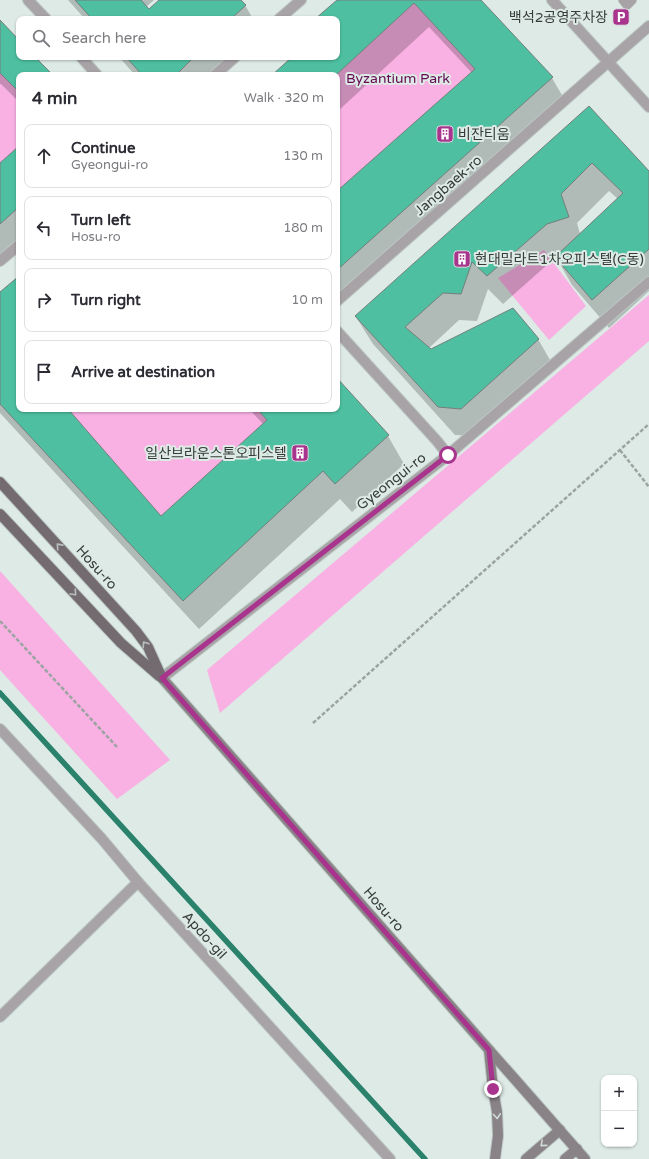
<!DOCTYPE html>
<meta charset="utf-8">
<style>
:root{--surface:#fff;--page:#f7f7f7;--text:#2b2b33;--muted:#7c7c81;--line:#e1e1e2}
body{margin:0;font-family:"Varela Round","Noto Sans KR",sans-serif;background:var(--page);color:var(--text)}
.controls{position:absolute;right:12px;bottom:12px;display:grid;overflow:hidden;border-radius:8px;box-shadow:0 1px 3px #0004}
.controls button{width:36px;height:36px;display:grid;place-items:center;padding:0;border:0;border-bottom:1px solid var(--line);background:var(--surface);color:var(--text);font:20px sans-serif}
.stop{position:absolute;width:12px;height:12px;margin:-9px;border:3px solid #a8348d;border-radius:50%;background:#fff}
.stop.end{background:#a8348d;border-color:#fff;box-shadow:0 1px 4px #0008}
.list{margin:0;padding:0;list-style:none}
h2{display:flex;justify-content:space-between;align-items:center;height:52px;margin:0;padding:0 16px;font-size:17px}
h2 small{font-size:13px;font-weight:400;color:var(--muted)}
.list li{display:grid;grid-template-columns:26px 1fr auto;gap:12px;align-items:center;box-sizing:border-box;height:64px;margin:0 8px 8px;padding:0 8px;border:1px solid var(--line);border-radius:8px}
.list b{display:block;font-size:15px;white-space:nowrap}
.list p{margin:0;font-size:13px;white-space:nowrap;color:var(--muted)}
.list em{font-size:13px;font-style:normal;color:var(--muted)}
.icon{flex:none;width:22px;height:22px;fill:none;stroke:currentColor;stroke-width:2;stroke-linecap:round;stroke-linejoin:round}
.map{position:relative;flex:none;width:649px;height:1159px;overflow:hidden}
.search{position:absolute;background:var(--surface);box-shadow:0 1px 3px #0004;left:16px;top:16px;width:324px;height:44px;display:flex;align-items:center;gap:10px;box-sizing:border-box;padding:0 14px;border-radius:8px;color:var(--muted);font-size:15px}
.panel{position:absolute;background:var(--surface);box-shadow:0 1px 3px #0004;left:16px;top:72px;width:324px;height:340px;border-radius:8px}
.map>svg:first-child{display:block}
.green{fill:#f9b0e3}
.shadow{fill:#0003;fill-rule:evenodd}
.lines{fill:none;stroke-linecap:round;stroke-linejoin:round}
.stream{stroke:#2a816c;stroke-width:5.5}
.building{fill:#4ebfa1;stroke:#747f7b}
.service-casing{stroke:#bcc7c3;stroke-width:10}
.minor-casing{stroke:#bcc7c3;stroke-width:12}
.tertiary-casing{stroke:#bcc7c3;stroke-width:12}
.secondary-casing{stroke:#bcc7c3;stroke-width:12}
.primary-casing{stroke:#bcc7c3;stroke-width:12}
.path{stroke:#9ba4a1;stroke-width:2.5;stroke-dasharray:4 2;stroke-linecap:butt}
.service{stroke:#a8a3a6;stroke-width:9}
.minor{stroke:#a8a3a6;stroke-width:10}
.tertiary{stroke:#a8a3a6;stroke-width:10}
.secondary{stroke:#898287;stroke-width:10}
.primary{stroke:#736b70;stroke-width:10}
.oneway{stroke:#b8bebc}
.oneway2{stroke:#d0dad7}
.route{stroke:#a8348d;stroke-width:5}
.labels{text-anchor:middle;stroke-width:4;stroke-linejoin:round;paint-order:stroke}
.poi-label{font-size:14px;fill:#373c3a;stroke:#ddeae5;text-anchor:end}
.park-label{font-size:14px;fill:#650b53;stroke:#ddeae5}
.street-label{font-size:14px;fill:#373c3a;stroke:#ddeae5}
</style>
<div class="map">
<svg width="649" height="1159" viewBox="0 0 649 1159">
<rect width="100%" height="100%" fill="#ddeae5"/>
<g class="green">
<path d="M414 3 475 69 337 191V75H336Z"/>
<path d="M0 73 19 92V146L0 163Z"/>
<path d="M544 250 586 306 549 340 498 278Z"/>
<path d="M649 295V341L220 713 207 670Z"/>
<path d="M68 409H257L267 420 161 516Z"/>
<path d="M0 571 170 760 117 799 0 670Z"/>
</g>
<g class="shadow">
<path d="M68 0H154L146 7 149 10 160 0H239L245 5 253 19H85Z"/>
<path d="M338 0H480L552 78 566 102 345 301 337 292V193L472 73 429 27 337 112V75H274L293 57H337V19H316Z"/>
<path d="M0 22 19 41V57H34L51 75H19V102L1 84H0Z"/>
<path d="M119 57H232L214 75H135Z"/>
<path d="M589 108 649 172V291L609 328 572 285 556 257 503 304 488 289 477 321 459 320 429 348 431 350 538 339 554 367 477 436 455 435 373 344 356 317ZM609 191 618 199 580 234 577 223Z"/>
<path d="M19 147V250L0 267V164Z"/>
<path d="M19 277V409H75L70 413 161 517 264 425 249 409H337V380L388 436 404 464 352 512 340 499 199 629 0 413V294Z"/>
</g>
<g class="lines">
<path class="stream" d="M0 693 425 1159"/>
</g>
<g class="building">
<path d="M75 0H141L149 9 159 0H241L246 5 231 19H92Z"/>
<path d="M337 0H481L553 77 337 270V191L475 69 414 3 336 75H272L292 57H337V19H315Z"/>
<path d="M0 20 19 40V57H35L53 75H19V92L0 73Z"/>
<path d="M126 57H194L176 75H142Z"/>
<path d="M589 106 649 171V249L592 300 555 257 623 193 592 163 561 194 569 217 547 224 487 276 472 262 461 294 443 293 405 327 431 349 513 308 539 339 461 409 438 407 355 316Z"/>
<path d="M19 146V207L0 224V163Z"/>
<path d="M19 276V409H68L161 516 267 420 257 409H337V378L389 435 335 484 323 471 183 601 0 404V292Z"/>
</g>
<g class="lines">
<defs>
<path id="service" d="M623 0 627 5 632 0"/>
<g id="minor">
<path d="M28 0 46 19"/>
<path d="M552 0 649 107"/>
<path d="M279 19 301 0"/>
<path d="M81 57 97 75"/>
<path d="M215 75 235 57"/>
<path d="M0 261 19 245"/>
<path d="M337 301 649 26"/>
<path d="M337 331 437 441 448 455"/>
<path d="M0 729 102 839 138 882 390 1159"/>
<path d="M0 1017 138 882"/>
</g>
<path id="tertiary" d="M162 678 448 455 649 282"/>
<g id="secondary">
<path d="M162 678 585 1159"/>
<path d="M489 1050 493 1089 497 1112 498 1136 495 1159"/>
<path d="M526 1159 560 1130"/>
<path d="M565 1159 577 1149"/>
</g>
<g id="primary">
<path d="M0 482 136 631 148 647 162 678"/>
<path d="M0 514 121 643 159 676"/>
</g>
</defs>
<use href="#service" class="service-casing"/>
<use href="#minor" class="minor-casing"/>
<use href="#tertiary" class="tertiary-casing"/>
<use href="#secondary" class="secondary-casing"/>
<use href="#primary" class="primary-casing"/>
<g class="path">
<path d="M620 450 649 487"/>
<path d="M0 621 117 747"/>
<path d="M313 723 649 424"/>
</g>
<use href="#service" class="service"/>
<use href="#minor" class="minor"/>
<use href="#tertiary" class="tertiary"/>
<use href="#secondary" class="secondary"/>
<use href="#primary" class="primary"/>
</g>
<defs><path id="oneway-chevron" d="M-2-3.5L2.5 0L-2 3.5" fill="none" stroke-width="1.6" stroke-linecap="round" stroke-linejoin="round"/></defs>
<g class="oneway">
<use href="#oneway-chevron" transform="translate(59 546) rotate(-132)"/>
<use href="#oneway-chevron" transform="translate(74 593) rotate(47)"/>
<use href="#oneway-chevron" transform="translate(145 644) rotate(-124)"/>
</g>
<g class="oneway2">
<use href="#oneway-chevron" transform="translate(497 1116) rotate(86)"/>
<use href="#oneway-chevron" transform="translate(543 1144) rotate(139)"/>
</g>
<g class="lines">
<path class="route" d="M448 455 162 678 489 1050 493 1089"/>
</g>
<defs>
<symbol id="parking-square" viewBox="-11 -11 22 22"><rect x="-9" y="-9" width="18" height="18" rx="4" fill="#a8348d" stroke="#ddeae5"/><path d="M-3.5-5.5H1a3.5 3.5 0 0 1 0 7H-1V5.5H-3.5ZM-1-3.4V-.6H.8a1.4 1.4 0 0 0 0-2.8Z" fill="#fff"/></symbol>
<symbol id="building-square" viewBox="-11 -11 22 22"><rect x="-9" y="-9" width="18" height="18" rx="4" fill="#a8348d" stroke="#ddeae5"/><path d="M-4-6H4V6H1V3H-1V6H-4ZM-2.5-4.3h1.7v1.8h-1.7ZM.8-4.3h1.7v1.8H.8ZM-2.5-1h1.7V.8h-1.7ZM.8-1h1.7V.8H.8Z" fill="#fff"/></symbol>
</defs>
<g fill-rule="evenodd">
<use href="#parking-square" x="611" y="7" width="20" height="20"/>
<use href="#building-square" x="435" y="124" width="20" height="20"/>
<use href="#building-square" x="452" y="249" width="20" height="20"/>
<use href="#building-square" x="290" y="443" width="20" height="20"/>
</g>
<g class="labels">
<g class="poi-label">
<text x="608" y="22">백석2공영주차장</text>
<text x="458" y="139" text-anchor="start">비잔티움</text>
<text x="475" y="264" text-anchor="start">현대밀라트1차오피스텔(C동)</text>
<text x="287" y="458">일산브라운스톤오피스텔</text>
</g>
<g class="park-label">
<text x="398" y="83">Byzantium Park</text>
</g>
<g class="street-label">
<text transform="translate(448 185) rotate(-41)" y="5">Jangbaek-ro</text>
<text transform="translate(391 481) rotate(-38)" y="5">Gyeongui-ro</text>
<text transform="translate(97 567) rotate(48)" y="5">Hosu-ro</text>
<text transform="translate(384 909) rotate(49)" y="5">Hosu-ro</text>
<text transform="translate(205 935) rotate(48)" y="5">Apdo-gil</text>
</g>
</g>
</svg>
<div class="controls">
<button>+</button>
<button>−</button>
</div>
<div class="stop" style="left:448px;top:455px"></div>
<div class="stop end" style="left:493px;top:1089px"></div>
<div class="search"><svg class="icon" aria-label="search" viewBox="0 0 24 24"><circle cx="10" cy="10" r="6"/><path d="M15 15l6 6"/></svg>Search here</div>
<section class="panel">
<h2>4 min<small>Walk · 320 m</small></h2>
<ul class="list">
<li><svg class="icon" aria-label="ahead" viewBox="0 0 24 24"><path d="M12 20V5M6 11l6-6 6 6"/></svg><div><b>Continue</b><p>Gyeongui-ro</p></div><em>130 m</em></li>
<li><svg class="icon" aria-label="left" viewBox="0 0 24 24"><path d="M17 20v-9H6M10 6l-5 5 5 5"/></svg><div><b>Turn left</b><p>Hosu-ro</p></div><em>180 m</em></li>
<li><svg class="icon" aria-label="right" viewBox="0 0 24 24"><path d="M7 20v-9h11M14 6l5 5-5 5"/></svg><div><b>Turn right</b></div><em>10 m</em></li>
<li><svg class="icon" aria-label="arrive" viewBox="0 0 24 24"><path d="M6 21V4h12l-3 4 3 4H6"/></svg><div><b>Arrive at destination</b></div></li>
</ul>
</section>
</div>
